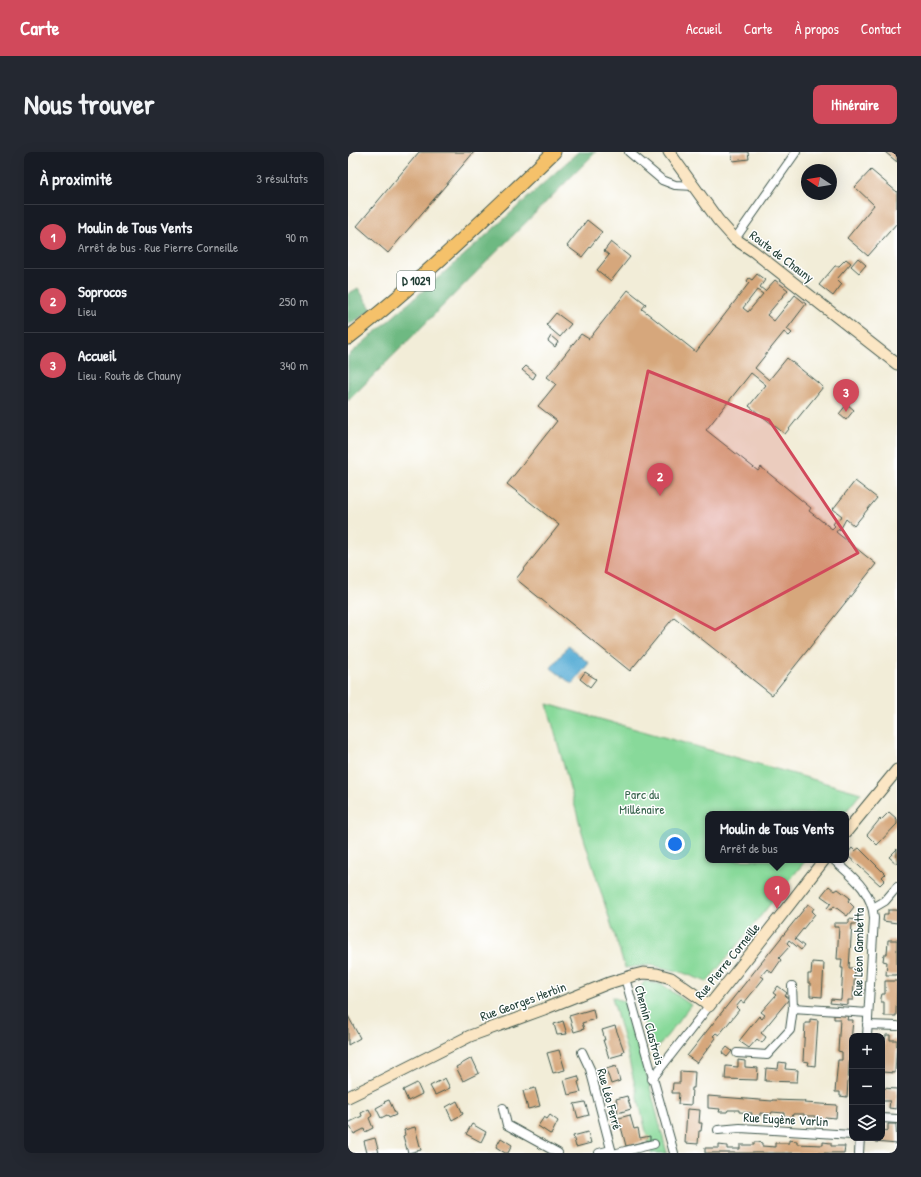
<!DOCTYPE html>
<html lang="fr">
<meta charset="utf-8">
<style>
:root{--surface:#171b24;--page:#242831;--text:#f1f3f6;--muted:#9ea1a6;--line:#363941;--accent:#d1495b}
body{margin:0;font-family:"Patrick Hand",sans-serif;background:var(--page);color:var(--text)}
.controls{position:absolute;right:12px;bottom:12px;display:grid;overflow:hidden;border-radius:8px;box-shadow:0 4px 16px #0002}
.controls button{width:36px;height:36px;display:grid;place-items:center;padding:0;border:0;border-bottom:1px solid var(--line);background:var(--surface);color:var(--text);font:20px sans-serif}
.compass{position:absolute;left:453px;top:12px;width:36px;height:36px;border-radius:50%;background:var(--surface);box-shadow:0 4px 16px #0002;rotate:282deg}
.you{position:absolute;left:327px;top:692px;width:14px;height:14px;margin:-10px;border:3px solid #fff;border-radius:50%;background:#1a73e8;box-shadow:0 0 0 6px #1a73e833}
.badge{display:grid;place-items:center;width:26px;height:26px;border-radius:50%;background:var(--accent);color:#fff;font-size:13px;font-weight:700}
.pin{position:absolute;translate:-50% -33px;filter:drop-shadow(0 1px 2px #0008)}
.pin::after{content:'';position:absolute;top:21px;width:14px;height:12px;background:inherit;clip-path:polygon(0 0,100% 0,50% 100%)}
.popup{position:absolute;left:357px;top:659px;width:144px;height:52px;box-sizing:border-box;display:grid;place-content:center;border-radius:8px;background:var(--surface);filter:drop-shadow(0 1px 3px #0005);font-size:13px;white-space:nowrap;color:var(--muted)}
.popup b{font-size:15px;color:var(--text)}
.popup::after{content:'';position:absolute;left:50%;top:100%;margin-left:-8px;border:8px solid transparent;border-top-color:var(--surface)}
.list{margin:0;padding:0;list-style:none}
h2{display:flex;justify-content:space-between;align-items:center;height:52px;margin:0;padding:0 16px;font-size:17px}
h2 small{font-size:13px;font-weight:400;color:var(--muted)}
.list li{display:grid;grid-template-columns:26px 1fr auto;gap:12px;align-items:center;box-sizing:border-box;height:64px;padding:0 16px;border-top:1px solid var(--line)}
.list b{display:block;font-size:15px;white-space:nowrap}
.list p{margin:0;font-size:13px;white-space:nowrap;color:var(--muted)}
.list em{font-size:13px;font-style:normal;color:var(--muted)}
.icon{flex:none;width:22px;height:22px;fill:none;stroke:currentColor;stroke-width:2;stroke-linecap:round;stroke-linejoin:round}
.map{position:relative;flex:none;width:549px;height:1001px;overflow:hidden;border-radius:8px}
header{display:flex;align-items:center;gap:24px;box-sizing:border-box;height:56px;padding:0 20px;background:var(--accent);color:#fff}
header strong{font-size:19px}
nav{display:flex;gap:22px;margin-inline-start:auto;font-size:14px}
.intro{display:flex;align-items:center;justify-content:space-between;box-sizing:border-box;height:96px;padding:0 24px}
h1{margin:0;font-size:28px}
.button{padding:10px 18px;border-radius:8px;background:var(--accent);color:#fff;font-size:14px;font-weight:700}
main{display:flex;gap:24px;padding:0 24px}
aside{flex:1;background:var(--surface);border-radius:8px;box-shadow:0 4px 16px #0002}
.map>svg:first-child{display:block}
.green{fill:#88d99a;stroke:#548b67}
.forest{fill:#6eb982;stroke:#467b5b}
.water{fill:#5aaed6;stroke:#3c7685}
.building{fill:#d6a77b;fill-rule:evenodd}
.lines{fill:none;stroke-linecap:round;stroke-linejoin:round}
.street-casing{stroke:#3f574d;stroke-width:10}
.secondary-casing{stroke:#3f574d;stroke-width:13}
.primary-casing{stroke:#3f574d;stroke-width:15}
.street{stroke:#fff;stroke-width:8}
.secondary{stroke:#fbe6c4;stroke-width:11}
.primary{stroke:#f5c16b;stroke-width:13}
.marked{fill:#d1495b;fill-opacity:0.2;stroke:#d1495b;stroke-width:3;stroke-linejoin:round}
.labels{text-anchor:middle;stroke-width:3;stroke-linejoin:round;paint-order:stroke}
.shield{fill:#fff;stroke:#627771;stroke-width:1}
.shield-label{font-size:12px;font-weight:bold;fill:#1f3d34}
.street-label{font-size:13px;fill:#1f3d34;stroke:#fff}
.park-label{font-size:13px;fill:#39644e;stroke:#fff}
</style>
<header>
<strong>Carte</strong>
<nav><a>Accueil</a><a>Carte</a><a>À propos</a><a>Contact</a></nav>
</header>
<div class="intro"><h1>Nous trouver</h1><a class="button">Itinéraire</a></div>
<main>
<aside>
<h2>À proximité<small>3 résultats</small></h2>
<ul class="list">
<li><span class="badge">1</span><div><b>Moulin de Tous Vents</b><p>Arrêt de bus · Rue Pierre Corneille</p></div><em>90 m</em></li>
<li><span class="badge">2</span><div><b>Soprocos</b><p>Lieu</p></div><em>250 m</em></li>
<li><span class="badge">3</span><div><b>Accueil</b><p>Lieu · Route de Chauny</p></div><em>340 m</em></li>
</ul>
</aside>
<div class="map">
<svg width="549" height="1001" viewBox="0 0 549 1001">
<rect width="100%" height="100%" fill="#fff"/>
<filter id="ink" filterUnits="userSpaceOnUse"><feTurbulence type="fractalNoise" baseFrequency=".025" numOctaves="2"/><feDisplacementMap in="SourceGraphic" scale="8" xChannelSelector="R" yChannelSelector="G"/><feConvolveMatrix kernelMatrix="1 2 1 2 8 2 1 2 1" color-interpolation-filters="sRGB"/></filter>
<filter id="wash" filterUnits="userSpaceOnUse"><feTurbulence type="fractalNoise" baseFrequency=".012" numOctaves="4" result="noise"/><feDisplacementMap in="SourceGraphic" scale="16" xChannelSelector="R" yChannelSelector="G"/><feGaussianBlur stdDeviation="0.9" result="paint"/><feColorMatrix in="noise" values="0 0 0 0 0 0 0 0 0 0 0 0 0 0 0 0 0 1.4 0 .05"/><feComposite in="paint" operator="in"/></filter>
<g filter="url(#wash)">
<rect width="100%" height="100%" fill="#f2edd8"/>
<g class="green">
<path d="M199 552 513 641 496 662H360V708H458L359 830 333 820 303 813 277 816 234 680Z"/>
<path d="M297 829 315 833 343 853 305 902 288 841Z"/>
<path d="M264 845 280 851 319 1001H303L279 900Z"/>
</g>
<g class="forest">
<path d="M230 0H248L0 249V204L122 98Z"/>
<path d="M10 136 24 158 0 173V142Z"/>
</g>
<path class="water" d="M220 494 241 511 224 532 203 516Z"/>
<g id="blocks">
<g class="building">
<path d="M71 0H126L40 101 9 74Z"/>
<path d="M383 0H400L401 7 385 9Z"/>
<path d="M537 0H549V10Z"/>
<path d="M523 18 549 40V71L520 104 499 86 526 53 507 35Z"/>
<path d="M239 68 254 80 234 105 219 94Z"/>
<path d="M263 90 282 105 263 129 249 118 261 103 256 99Z"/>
<path d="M510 106 518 113 511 121 503 114Z"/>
<path d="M498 107 503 111 489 127 494 132 485 144 471 133 487 114H491Z"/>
<path d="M409 122 417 128 412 135 417 139 427 128 440 138 419 163 426 169 447 143 458 152 439 177 444 181 441 184 436 180 407 216 421 228 439 206 475 235 437 282 401 254 418 233 403 221 358 278 410 319 413 315 463 356 461 359 484 377 487 374 485 372 489 367 491 368 494 364 485 357 507 329 529 346 506 374 498 367 492 378 491 376 488 380 528 412 424 543 326 465 282 519 168 427 211 373 159 332 209 269 190 254 208 232 199 225 233 182 241 187 280 138 298 152 294 157 348 200 401 131 399 129 401 126 404 128ZM409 138 415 142 400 160 395 156Z"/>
<path d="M208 161 223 172 212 185 198 173Z"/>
<path d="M203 184 210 190 207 195 200 189Z"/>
<path d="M178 214 188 222 185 227 174 218Z"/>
<path d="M499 252 506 258 498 268 491 262Z"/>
<path d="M237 520 248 527 242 535 232 527Z"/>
<path d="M541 660 549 667V672L529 693 519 683 532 667 533 668Z"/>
<path d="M504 696 507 699 511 696 537 722 534 725 537 728 532 733 501 705 499 702Z"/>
<path d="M549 697V712L541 705Z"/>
<path d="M481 734 487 739 490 737 502 746 500 749 506 755 499 764 486 754 483 758 479 756 483 751 473 744Z"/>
<path d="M460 752 466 756 464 759 467 762 447 787 456 794 453 798 441 788 439 791 442 794 431 806 433 808 424 821 419 817 413 824 416 826 396 851 393 849 388 855 391 858 371 883 368 881 365 884 368 886 349 911 339 904Z"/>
<path d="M540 758H549V771L535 769 536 762H540Z"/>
<path d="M501 767 509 768V772H504L501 816H507L505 848H500V853L482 851 483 847 493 848 495 816H493L494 807H489L491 775H486V771H501Z"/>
<path d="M540 788H549V823H538L539 810 535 809 536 802H539Z"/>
<path d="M464 810 476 811 474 845 462 844V831H460V822H463Z"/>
<path d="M537 829H549L548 864H536V850H533V846L534 842H537Z"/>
<path d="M430 834 439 841 437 844 441 847 413 881 418 885 414 891 409 887 401 896 391 889 411 864 414 867 417 863 413 860 428 843 425 841Z"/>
<path d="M245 857 247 867 234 871 236 877 226 880 221 864Z"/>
<path d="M486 863 500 864 499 868H505L502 900 499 945 492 944V940H487L490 908H494V900L490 899 492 867H486Z"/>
<path d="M0 864 12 886 0 893Z"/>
<path d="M462 867 470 868 467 914 460 913 461 910 455 909 457 871H462Z"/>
<path d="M215 869 219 882 209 883 206 872Z"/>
<path d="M267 874 276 899 274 900 275 902 261 906 255 888H257L254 878Z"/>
<path d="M538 883H542V888H549L547 921 534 920V900H535L536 888H537Z"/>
<path d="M379 895 384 899 379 905 374 901Z"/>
<path d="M211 898 217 918 205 921 199 901Z"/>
<path d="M124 906 131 921 115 929 108 915Z"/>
<path d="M390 908 397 909V915L410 916 409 928 377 927 378 914 390 915Z"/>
<path d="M431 910 438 911 437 917 450 918 449 930 417 929 418 916 430 917Z"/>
<path d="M268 914 272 929 263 932 258 917Z"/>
<path d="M332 919 347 920 346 936H344L343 953 330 952 331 941H324L325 931H332Z"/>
<path d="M230 924 232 929 230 930 233 940 220 943 216 928Z"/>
<path d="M97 926 102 936 87 943 82 934Z"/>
<path d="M69 931 74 942 60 949 55 938Z"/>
<path d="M187 936 192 954 180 957 175 939Z"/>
<path d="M534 936 549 937 548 957 541 956 542 949H534Z"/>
<path d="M279 944 283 957 270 961 269 956H270L268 947Z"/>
<path d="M360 944 424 949V948L457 949 456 951 489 953 488 966 477 965 476 968 467 967V964H456V962H445L444 965 436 964V961L424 960 423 962 412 961V964H403L404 961 391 960V958H380L379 960H371L372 957 360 956Z"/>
<path d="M41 948 48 963 41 966 39 963 33 966 28 956 37 951 36 950Z"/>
<path d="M109 949 115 962 104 968 98 955Z"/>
<path d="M237 950 241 963 230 966 226 952Z"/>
<path d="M21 957 24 964 21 966 25 976 17 980 16 977 6 982 0 971 14 964 13 961Z"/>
<path d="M339 957 352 958 351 971H354L353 979H351L350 992 337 991Z"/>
<path d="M202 963 210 969 204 981 202 982 190 974 196 965 199 967Z"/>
<path d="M282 963 286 977 290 976 292 986 302 984V988L278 994 272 971 266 973 264 968Z"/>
<path d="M124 972 138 980 133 990 118 982Z"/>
<path d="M540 972H548L549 992 527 990V986H534V978L540 979Z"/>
<path d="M67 975 73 998 60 1001 55 984 57 983 56 978Z"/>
<path d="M240 980 243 991 228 995 225 984Z"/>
<path d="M27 986 31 1001H19L16 989Z"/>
<path d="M153 986 164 993 160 1001H157L148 995Z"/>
<path d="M441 988 449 989V992L475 993V990L483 991V994H497L496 1001H357V996H371V993L379 994V997H392V993H406V990H410L414 991V994L427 995V991H441Z"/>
</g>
</g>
</g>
<g filter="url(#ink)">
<use href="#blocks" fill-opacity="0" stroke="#3f574d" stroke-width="1"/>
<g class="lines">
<defs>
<g id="street">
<path d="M281 0 314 28 327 33 346 34"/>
<path d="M387 87 448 0"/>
<path d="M486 708C505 725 524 739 526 766L519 884"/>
<path d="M525 756 537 749 549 735"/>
<path d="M277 826 326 1001"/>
<path d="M444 834 445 856"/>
<path d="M519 873 549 874"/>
<path d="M234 900 242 917 264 1001"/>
<path d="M389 901 419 903 442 878 445 856 520 861"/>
<path d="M304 927 361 854"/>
<path d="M155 956 159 973 210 1001"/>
<path d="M534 966 549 967"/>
<path d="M370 978 392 976 504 983"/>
<path d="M251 1001 263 998"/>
<path d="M269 1001 306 992"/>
<path d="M511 1001 512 986"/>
</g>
<g id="secondary">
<path d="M321 0 370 68 387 87 405 99 549 212"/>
<path d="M498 680 549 618"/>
<path d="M0 945 27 932 122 884 196 857 261 831 287 823 295 821 309 822 323 826 357 850 361 854 431 766 476 708"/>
</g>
<path id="primary" d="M0 186C73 129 139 64 206 0"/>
</defs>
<use href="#street" class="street-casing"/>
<use href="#secondary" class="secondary-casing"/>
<use href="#primary" class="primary-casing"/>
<use href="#street" class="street"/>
<use href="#secondary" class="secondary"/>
<use href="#primary" class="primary"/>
</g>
</g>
<path class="marked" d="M300 219 421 268 510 401 367 478 258 420Z"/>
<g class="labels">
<rect class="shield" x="49" y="119" width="38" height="20" rx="3"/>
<g class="shield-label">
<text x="68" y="133">D 1029</text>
</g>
<g class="street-label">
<text transform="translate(434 104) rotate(37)" y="5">Route de Chauny</text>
<text transform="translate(510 800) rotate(-89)" y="5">Rue Léon Gambetta</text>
<text transform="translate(379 809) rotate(-51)" y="5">Rue Pierre Corneille</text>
<text transform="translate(175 849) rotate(-20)" y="5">Rue Georges Herbin</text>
<text transform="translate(302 873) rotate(75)" y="5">Chemin Clastrois</text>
<text transform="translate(262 947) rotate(75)" y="5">Rue Léo Ferré</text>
<text transform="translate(438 967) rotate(3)" y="5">Rue Eugène Varlin</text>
</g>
<g class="park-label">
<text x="294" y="647">Parc du<tspan x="294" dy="15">Millénaire</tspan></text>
</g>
</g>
</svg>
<div class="controls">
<button>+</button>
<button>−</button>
<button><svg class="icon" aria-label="layers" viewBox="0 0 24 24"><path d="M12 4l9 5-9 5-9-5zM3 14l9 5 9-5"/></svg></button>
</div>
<svg class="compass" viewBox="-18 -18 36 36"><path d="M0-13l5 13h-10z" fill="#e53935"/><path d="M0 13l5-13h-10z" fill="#9ea1a6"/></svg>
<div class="you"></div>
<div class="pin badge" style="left:429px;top:757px">1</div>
<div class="popup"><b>Moulin de Tous Vents</b>Arrêt de bus</div>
<div class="pin badge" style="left:312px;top:344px">2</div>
<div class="pin badge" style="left:498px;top:260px">3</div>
</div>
</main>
